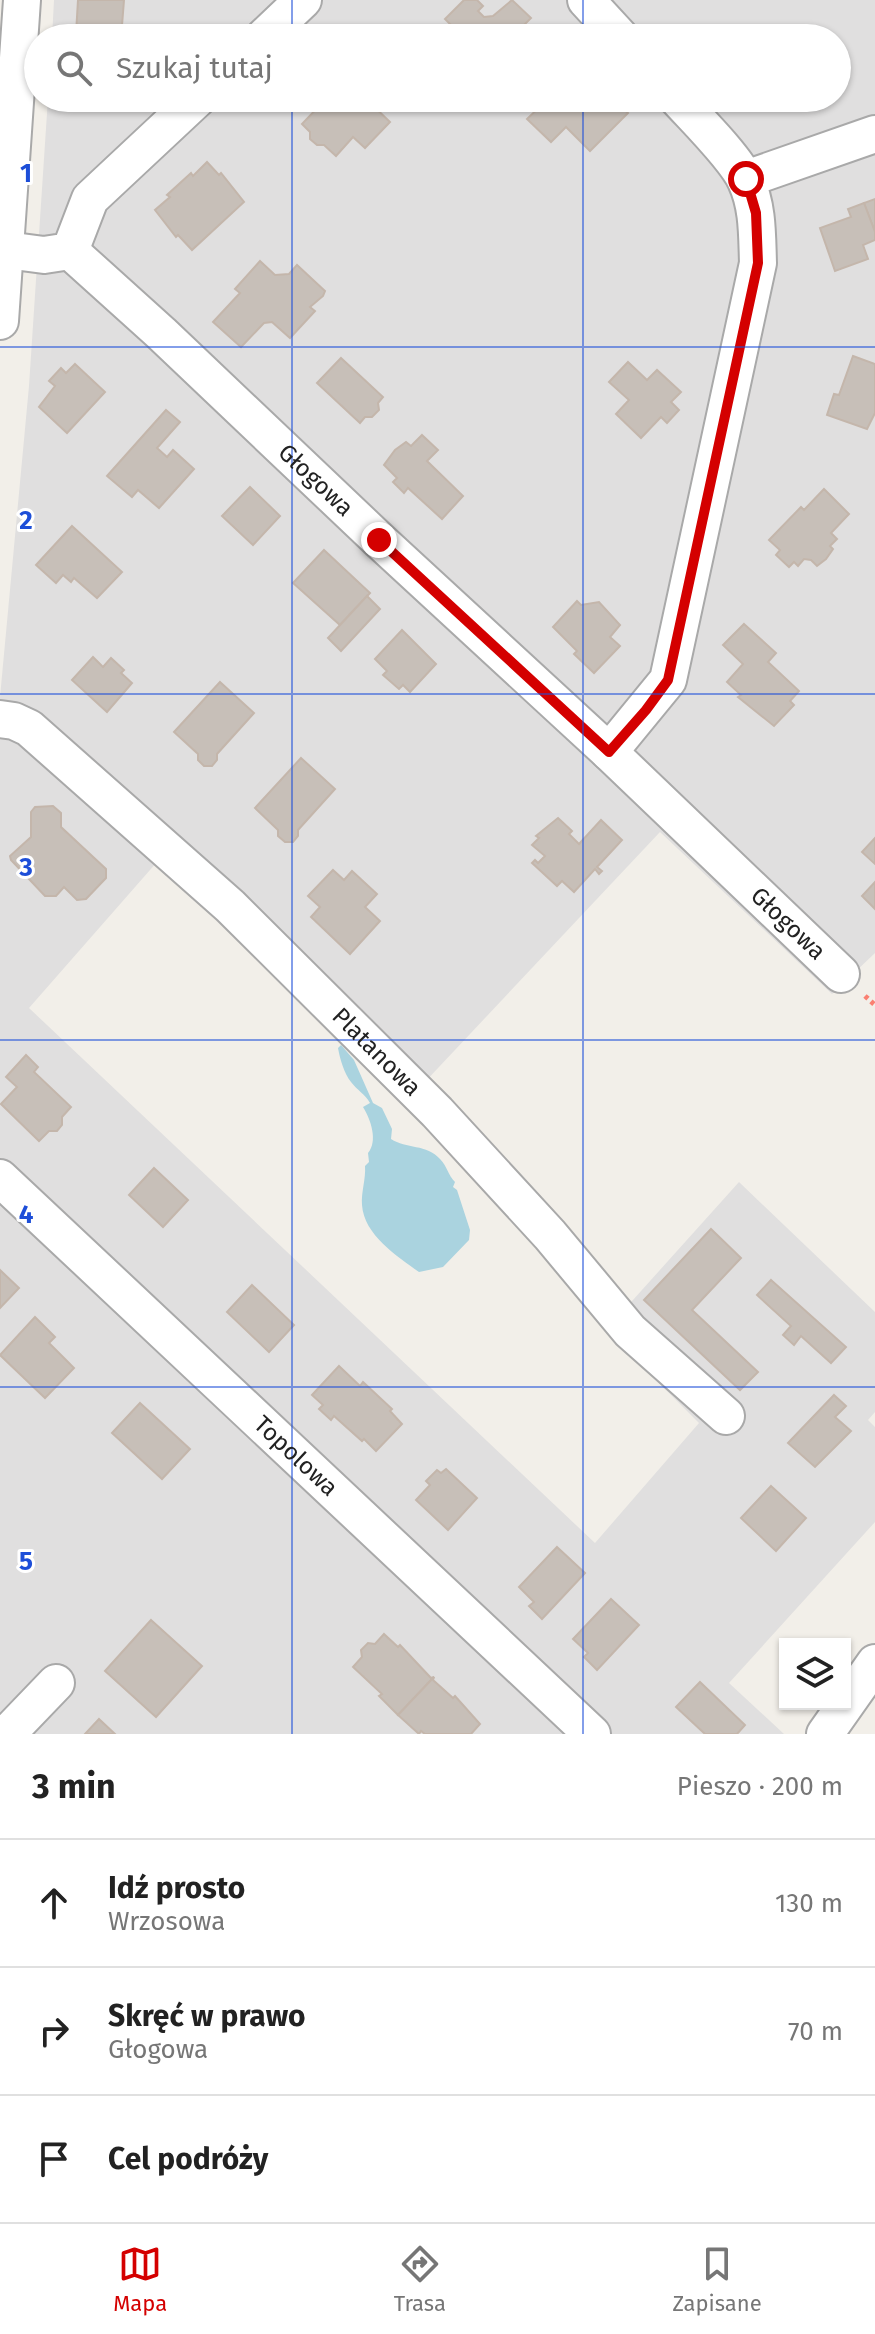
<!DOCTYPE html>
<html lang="pl">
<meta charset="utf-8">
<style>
:root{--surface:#fff;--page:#f2f2f2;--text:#222;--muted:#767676;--line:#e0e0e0;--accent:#d40000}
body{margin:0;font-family:"Fira Sans",sans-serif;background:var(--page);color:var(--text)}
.controls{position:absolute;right:24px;bottom:24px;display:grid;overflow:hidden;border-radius:0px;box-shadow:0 2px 6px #0004}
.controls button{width:72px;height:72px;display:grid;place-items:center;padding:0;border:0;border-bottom:2px solid var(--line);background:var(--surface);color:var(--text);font:40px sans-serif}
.stop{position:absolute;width:24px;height:24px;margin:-18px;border:6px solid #d40000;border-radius:50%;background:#fff}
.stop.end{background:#d40000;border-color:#fff;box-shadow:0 2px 8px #0008}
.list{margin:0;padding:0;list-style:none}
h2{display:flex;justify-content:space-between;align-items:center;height:104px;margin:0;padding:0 32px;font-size:34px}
h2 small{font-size:26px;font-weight:400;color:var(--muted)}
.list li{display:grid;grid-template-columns:52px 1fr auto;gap:24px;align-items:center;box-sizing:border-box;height:128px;padding:0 32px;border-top:2px solid var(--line)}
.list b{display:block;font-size:30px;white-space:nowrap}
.list p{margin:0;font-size:26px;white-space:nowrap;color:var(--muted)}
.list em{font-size:26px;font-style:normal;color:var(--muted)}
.icon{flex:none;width:44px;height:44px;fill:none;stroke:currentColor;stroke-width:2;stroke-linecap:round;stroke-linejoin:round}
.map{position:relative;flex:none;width:875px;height:1734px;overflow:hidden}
.search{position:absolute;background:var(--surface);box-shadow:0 2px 6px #0004;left:24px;right:24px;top:24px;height:88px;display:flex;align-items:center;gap:20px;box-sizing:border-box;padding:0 28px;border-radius:44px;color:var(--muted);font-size:30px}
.sheet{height:488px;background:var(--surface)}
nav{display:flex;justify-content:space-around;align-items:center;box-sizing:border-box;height:112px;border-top:2px solid var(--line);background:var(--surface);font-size:22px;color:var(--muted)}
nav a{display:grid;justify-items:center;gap:4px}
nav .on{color:var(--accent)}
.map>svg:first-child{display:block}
.residential{fill:#e0dfdf}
.water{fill:#aad3df}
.building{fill:#c7bfb8;stroke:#c4b6ab;stroke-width:2}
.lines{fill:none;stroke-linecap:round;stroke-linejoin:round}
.minor-casing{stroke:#a9a9a9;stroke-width:40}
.path{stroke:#fa8072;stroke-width:5;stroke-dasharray:4 4;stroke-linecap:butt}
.minor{stroke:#fff;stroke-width:36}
.route{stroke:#d40000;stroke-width:10}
.grid{fill:none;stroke:#1d4ed8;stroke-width:2;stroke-opacity:0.55}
.labels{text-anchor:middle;stroke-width:6;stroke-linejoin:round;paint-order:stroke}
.street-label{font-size:24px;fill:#222;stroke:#fff}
.grid-label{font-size:26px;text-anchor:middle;font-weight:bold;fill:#1d4ed8;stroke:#fff;stroke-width:6;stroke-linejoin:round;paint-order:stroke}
</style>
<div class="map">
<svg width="875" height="1734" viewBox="0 0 875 1734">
<rect width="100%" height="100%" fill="#f2efe9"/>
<path class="residential" d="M54 0H875V953L832 994 660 832 407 1101 157 862 29 1008 595 1543 699 1423 606 1330 739 1182 875 1312V1412L868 1420 875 1427V1522L729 1683 784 1734H0V697L29 386 48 98H837V38H52Z"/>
<path class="water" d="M341 1045 354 1060 373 1103 382 1108 392 1129 391 1139C406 1149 427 1144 440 1159 447 1166 448 1175 455 1182L453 1187 457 1190 470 1230 469 1240 443 1267 419 1272C397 1256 364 1235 362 1205 361 1192 366 1179 365 1166L369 1162 368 1153C378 1141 371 1120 363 1107L370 1103C365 1094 357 1090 351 1082 344 1073 340 1059 338 1048Z"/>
<g class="building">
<path d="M78 0H124L121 38H70V34H76Z"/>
<path d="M464 0H477L483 6 478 11 484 17 493 16 512 0 531 18 511 38H448L456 30 445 19Z"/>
<path d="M72 98H118L117 103 72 101Z"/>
<path d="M321 98H365L390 122 365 148 353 137 336 156 324 145H317L310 139V132L302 124 324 101Z"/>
<path d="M549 98H577L582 103 587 99 592 103 597 98H612L628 113 590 151 566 127 551 142 527 119Z"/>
<path d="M207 162 219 175 221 173 244 202 192 250 178 235 176 237 155 210 170 197 167 195 191 173 193 176Z"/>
<path d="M875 199V232L864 203Z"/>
<path d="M864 203 875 232V240L863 245 868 259 835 271 820 228 851 217 848 209Z"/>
<path d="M260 261 275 275 289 274 297 265 325 291 323 296 310 307 315 311 290 338 272 322 264 323 241 347 213 322 240 293 235 289Z"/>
<path d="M853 356 875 364V413L867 429 827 415 834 394 839 395Z"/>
<path d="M341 358 383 397 378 403 379 410 372 417H365L360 423 317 383Z"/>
<path d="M628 362 647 380 657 370 681 392 671 402 679 410 667 423 661 417 641 438 616 414 629 400 609 382Z"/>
<path d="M75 364 105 392 67 433 39 407 55 386 49 381 61 368 66 373Z"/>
<path d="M166 410 180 422 157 448 167 457 173 450 194 469 159 508 138 490 132 497 107 476Z"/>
<path d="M422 435 438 450 427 461 463 496 442 519 408 488 404 493 393 482 397 478 384 465 395 450 406 442 411 446Z"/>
<path d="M250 487 280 516 253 545 222 516Z"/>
<path d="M824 489 849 514 831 533 837 539 830 546 833 549 826 559 817 566 811 560 804 559 798 566 794 562 789 567 776 555 780 550 769 540 801 507 804 510Z"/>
<path d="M72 526 122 572 97 598 74 578 71 582 63 575 56 583 36 565Z"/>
<path d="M324 550 370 593 340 625 293 583Z"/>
<path d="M367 596 380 609 341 651 328 638Z"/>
<path d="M577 601 581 605 599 602 620 625 610 637 620 646 594 673 574 654 577 651 553 627Z"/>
<path d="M744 624 776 653 768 662 799 691 790 701 794 705 774 726 738 697 741 695 727 682 743 664 723 645Z"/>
<path d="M402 630 436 664 410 692 403 685 399 689 383 675 387 671 375 659Z"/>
<path d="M93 657 103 667 111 658 124 670 121 673 132 683 107 712 72 680Z"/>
<path d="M220 682 254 713 217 754V760L212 766H204L198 760V754L174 732Z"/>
<path d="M301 758 335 789 298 830V836L293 842H285L278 836V830L255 808Z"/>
<path d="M53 806 61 813V827L106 869V878L86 899 77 900 64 887 56 896H45L11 860 10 856 31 837V812L35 807Z"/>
<path d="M558 818 572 831 569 834 579 844 601 820 622 840 597 867 602 871 599 874 595 869 574 892 562 881 557 886 532 863 535 860 538 863 545 856 532 845 539 838 536 836Z"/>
<path d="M875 838V864L862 852Z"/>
<path d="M333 870 344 880 352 871 377 894 365 907 380 921 350 954 311 917 320 907 308 896Z"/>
<path d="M875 882V909L862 896Z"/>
<path d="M26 1055 38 1067 34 1072 71 1107 62 1117V1125L57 1131H49L39 1141 1 1104 17 1087 6 1077Z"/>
<path d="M154 1168 188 1200 163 1227 129 1195Z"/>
<path d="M711 1229 741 1258 692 1310 758 1372 740 1390 644 1300Z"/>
<path d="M0 1270 19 1288 0 1308Z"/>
<path d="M771 1280 846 1347 831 1363 801 1336 794 1345 783 1335 791 1326 757 1295Z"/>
<path d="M252 1285 294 1325 269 1352 227 1312Z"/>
<path d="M35 1317 55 1337 49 1343 74 1368 45 1398 0 1355Z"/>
<path d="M339 1366 360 1386 363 1382 392 1409 390 1411 402 1424 376 1451 364 1439 362 1441 334 1416 331 1420 319 1409 323 1405 312 1395Z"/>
<path d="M834 1395 846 1406 835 1417 851 1431 815 1467 788 1443Z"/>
<path d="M140 1403 190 1449 162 1479 112 1433Z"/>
<path d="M446 1469 477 1498 448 1530 416 1500 430 1485 426 1481 437 1470 441 1473Z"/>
<path d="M771 1486 806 1518 776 1551 741 1518Z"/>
<path d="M557 1547 585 1573 542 1619 529 1606 534 1602 519 1587Z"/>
<path d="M611 1599 639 1625 597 1670 584 1657 588 1653 573 1639Z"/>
<path d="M151 1620 202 1666 156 1717 105 1671Z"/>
<path d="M384 1634 398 1647 400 1645 431 1678 434 1677 398 1715 379 1696 382 1694 353 1667 362 1657 361 1650 368 1643 375 1644Z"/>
<path d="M434 1677 433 1680 453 1698 455 1696 480 1724 471 1734H425L421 1731 419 1734 398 1715Z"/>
<path d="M700 1682 745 1725 737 1734H705L676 1707Z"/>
<path d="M99 1719 115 1734H85Z"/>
</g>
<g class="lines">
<defs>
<g id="minor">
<path d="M586 0 621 38"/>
<path d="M263 38 303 0"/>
<path d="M746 179 875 134"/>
<path d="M6 250 44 255 70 251 90 199 198 98"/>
<path id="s1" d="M70 251 161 333 379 540 609 752 841 974"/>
<path d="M0 321 22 0"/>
<path id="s2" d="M0 719 14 721 29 728 230 906 437 1112 550 1235 630 1331 726 1416"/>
<path d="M609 752 668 680 758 263C757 235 758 207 746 181 736 158 695 118 677 98"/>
<path id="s3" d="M0 1178 592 1734"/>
<path d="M7 1734 56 1683"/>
<path d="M825 1734 875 1663"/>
</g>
</defs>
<use href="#minor" class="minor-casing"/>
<path class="path" d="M865 996 875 1005"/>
<use href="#minor" class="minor"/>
</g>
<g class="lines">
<path class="route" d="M379 540 609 752 646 710 668 680 758 263 756 213 746 179"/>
</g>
<path class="grid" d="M292 0V38M583 0V38M292 98V1734M583 98V1734M0 347H875M0 694H875M0 1040H875M0 1387H875"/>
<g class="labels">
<g class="street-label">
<text dy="8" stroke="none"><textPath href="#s1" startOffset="336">Głogowa</textPath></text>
<text dy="8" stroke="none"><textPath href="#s1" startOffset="984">Głogowa</textPath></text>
<text dy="8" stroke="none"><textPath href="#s2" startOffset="506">Platanowa</textPath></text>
<text dy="8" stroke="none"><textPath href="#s3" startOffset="406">Topolowa</textPath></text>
</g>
</g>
<g class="grid-label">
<text x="26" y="182">1</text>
<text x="26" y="529">2</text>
<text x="26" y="876">3</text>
<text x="26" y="1223">4</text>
<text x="26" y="1570">5</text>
</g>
</svg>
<div class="controls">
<button><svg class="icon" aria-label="layers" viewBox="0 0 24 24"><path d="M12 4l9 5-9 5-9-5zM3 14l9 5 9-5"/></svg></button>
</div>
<div class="stop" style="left:746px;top:179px"></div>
<div class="stop end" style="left:379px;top:540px"></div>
<div class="search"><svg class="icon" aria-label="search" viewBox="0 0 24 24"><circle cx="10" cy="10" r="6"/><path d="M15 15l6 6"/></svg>Szukaj tutaj</div>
</div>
<section class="sheet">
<h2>3 min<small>Pieszo · 200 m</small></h2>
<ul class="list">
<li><svg class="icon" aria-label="ahead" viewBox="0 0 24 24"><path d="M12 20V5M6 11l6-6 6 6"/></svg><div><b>Idź prosto</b><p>Wrzosowa</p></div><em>130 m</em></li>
<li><svg class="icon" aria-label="right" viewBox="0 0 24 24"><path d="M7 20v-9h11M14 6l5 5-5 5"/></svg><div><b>Skręć w prawo</b><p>Głogowa</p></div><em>70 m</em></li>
<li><svg class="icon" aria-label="arrive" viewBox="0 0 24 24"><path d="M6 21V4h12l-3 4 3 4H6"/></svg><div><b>Cel podróży</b></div></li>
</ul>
</section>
<nav>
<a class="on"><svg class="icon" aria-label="map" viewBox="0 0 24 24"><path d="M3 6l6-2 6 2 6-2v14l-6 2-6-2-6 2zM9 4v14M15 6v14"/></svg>Mapa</a>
<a><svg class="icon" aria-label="directions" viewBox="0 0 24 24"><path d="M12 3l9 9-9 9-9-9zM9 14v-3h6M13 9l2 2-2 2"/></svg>Trasa</a>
<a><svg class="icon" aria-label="saved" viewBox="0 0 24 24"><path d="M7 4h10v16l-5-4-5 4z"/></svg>Zapisane</a>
</nav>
